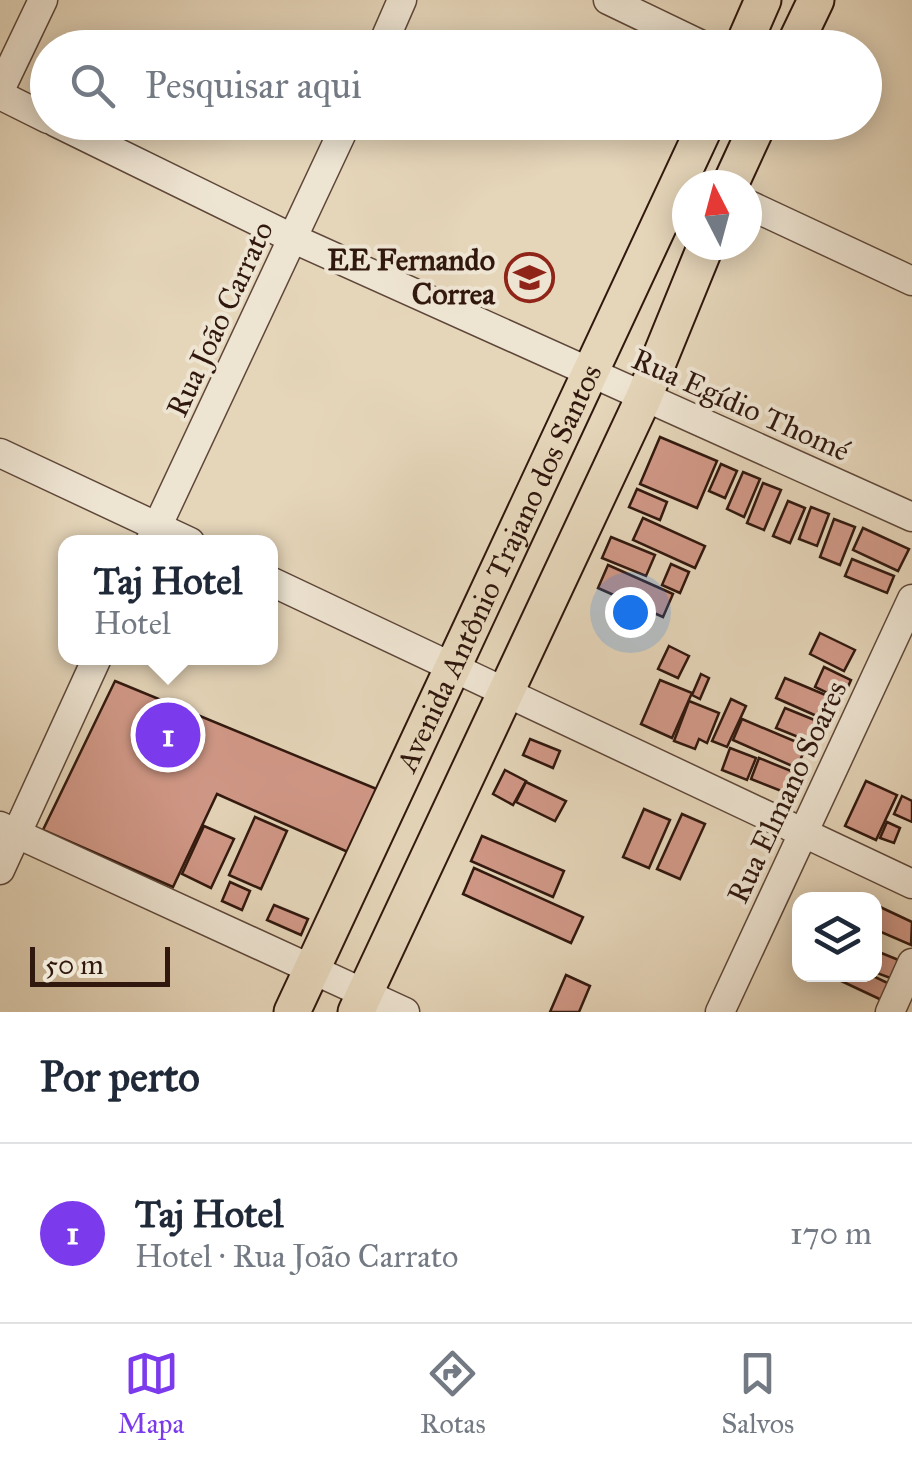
<!DOCTYPE html>
<html lang="pt">
<meta charset="utf-8">
<style>
:root{--surface:#fff;--page:#f2f2f3;--text:#1f2937;--muted:#747a83;--line:#e0e1e3;--accent:#7c3aed}
body{margin:0;font-family:"IM FELL Great Primer",serif;background:var(--page);color:var(--text)}
.controls{position:absolute;right:30px;bottom:30px;display:grid;overflow:hidden;border-radius:20px;box-shadow:0 5px 25px #0003}
.controls button{width:90px;height:90px;display:grid;place-items:center;padding:0;border:0;border-bottom:2px solid var(--line);background:var(--surface);color:var(--text);font:50px sans-serif}
.compass{position:absolute;left:672px;top:170px;width:90px;height:90px;border-radius:50%;background:var(--surface);box-shadow:0 5px 25px #0003;rotate:354deg}
.scale{position:absolute;left:30px;bottom:25px;width:140px;box-sizing:border-box;padding-left:10px;border:5px solid #31180e;border-top:0;font-size:28px;line-height:35px;white-space:nowrap;color:#31180e;-webkit-text-stroke:8px #eee4d2;paint-order:stroke}
.you{position:absolute;left:630px;top:612px;width:35px;height:35px;margin:-25px;border:8px solid #fff;border-radius:50%;background:#1a73e8;box-shadow:0 0 0 15px #1a73e833}
.badge{display:grid;place-items:center;width:65px;height:65px;border-radius:50%;background:var(--accent);color:#fff;font-size:32px;font-weight:700}
.pin{position:absolute;translate:-50% -50%;border:5px solid #fff;box-shadow:0 2px 10px #0006}
.popup{position:absolute;left:58px;top:535px;width:220px;height:130px;box-sizing:border-box;display:grid;place-content:center;border-radius:20px;background:var(--surface);filter:drop-shadow(0 2px 8px #0005);font-size:32px;white-space:nowrap;color:var(--muted)}
.popup b{font-size:38px;color:var(--text)}
.popup::after{content:'';position:absolute;left:50%;top:100%;margin-left:-20px;border:20px solid transparent;border-top-color:var(--surface)}
.list{margin:0;padding:0;list-style:none}
h2{display:flex;justify-content:space-between;align-items:center;height:130px;margin:0;padding:0 40px;font-size:42px}
h2 small{font-size:32px;font-weight:400;color:var(--muted)}
.list li{display:grid;grid-template-columns:65px 1fr auto;gap:30px;align-items:center;box-sizing:border-box;height:180px;padding:0 40px;border-top:2px solid var(--line)}
.list b{display:block;font-size:38px;white-space:nowrap}
.list p{margin:0;font-size:32px;white-space:nowrap;color:var(--muted)}
.list em{font-size:32px;font-style:normal;color:var(--muted)}
.icon{flex:none;width:55px;height:55px;fill:none;stroke:currentColor;stroke-width:2;stroke-linecap:round;stroke-linejoin:round}
.map{position:relative;flex:none;width:912px;height:1012px;overflow:hidden}
.search{position:absolute;background:var(--surface);box-shadow:0 5px 25px #0003;left:30px;right:30px;top:30px;height:110px;display:flex;align-items:center;gap:25px;box-sizing:border-box;padding:0 35px;border-radius:55px;color:var(--muted);font-size:38px}
.sheet{height:310px;background:var(--surface)}
nav{display:flex;justify-content:space-around;align-items:center;box-sizing:border-box;height:140px;border-top:2px solid var(--line);background:var(--surface);font-size:28px;color:var(--muted)}
nav a{display:grid;justify-items:center;gap:5px}
nav .on{color:var(--accent)}
.map>svg:first-child{display:block}
.building{fill:#d19887;stroke:#31180e;stroke-width:2.5}
.lines{fill:none;stroke-linecap:round;stroke-linejoin:round}
.minor-casing{stroke:#5e4739;stroke-width:31}
.major-casing{stroke:#31180e;stroke-width:39}
.minor{stroke:#eee4d2;stroke-width:28}
.major{stroke:#e5d5b9;stroke-width:35}
.labels{text-anchor:middle;stroke-width:8;stroke-linejoin:round;paint-order:stroke}
.poi-label{font-size:30px;font-weight:bold;fill:#31180e;stroke:#eee4d2;text-anchor:end}
.street-label{font-size:30px;fill:#31180e;stroke:#eee4d2}
</style>
<div class="map">
<svg width="912" height="1012" viewBox="0 0 912 1012">
<rect width="100%" height="100%" fill="#e5d5b9"/>
<filter id="stains"><feTurbulence type="fractalNoise" baseFrequency=".002" numOctaves="4"/><feColorMatrix values="0 0 0 0 .2 0 0 0 0 .09 0 0 0 0 .02 0 0 0 .5 -.17"/></filter>
<radialGradient id="worn" r=".72"><stop offset=".6" stop-color="#630" stop-opacity="0"/><stop offset="1" stop-color="#630" stop-opacity=".3"/></radialGradient>
<g class="building">
<path d="M660 437 717 461 697 508 640 484Z"/>
<path d="M721 464 737 471 725 498 709 491Z"/>
<path d="M743 472 760 479 744 517 727 509Z"/>
<path d="M763 483 781 490 764 530 747 523Z"/>
<path d="M637 489 667 502 660 520 629 507Z"/>
<path d="M788 501 805 508 790 543 773 536Z"/>
<path d="M811 507 829 514 817 546 799 539Z"/>
<path d="M643 518 705 546 695 568 633 540Z"/>
<path d="M834 519 855 527 840 565 820 557Z"/>
<path d="M863 528 909 549 898 571 853 550Z"/>
<path d="M611 537 655 555 646 576 602 558Z"/>
<path d="M852 559 894 576 887 593 845 576Z"/>
<path d="M671 564 689 572 680 593 662 585Z"/>
<path d="M608 565 673 594 663 617 598 588Z"/>
<path d="M820 633 855 650 844 671 810 654Z"/>
<path d="M669 646 689 656 678 678 658 669Z"/>
<path d="M824 667 851 680 842 700 815 687Z"/>
<path d="M701 674 709 678 700 699 692 695Z"/>
<path d="M785 678 828 696 819 717 776 698Z"/>
<path d="M660 680 692 693 672 738 641 724Z"/>
<path d="M115 681 379 790 348 852 217 794 173 887 43 830Z"/>
<path d="M731 699 746 706 727 747 712 741Z"/>
<path d="M689 701 719 713 707 743 699 739 695 749 674 741Z"/>
<path d="M785 708 817 721 808 741 776 728Z"/>
<path d="M742 719 806 746 797 768 733 740Z"/>
<path d="M530 739 560 751 553 768 523 755Z"/>
<path d="M730 748 756 758 747 780 722 770Z"/>
<path d="M759 758 801 775 791 799 782 796 784 792 751 779Z"/>
<path d="M505 770 526 781 513 805 493 794Z"/>
<path d="M866 781 897 795 876 840 845 826Z"/>
<path d="M526 782 566 801 555 821 516 802Z"/>
<path d="M902 796 912 801V822L894 814Z"/>
<path d="M644 809 670 820 649 868 623 857Z"/>
<path d="M682 814 705 824 680 879 657 869Z"/>
<path d="M255 817 287 831 261 889 229 875Z"/>
<path d="M887 822 900 828 894 843 880 838Z"/>
<path d="M204 826 234 839 211 888 182 874Z"/>
<path d="M482 836 564 871 553 897 471 861Z"/>
<path d="M474 868 583 917 571 943 463 894Z"/>
<path d="M230 882 250 891 242 910 222 901Z"/>
<path d="M274 905 308 919 301 935 267 920Z"/>
<path d="M878 906 912 922 911 945 874 929Z"/>
<path d="M874 950 901 961 893 979 874 972Z"/>
<path d="M839 974H869L896 987 888 1003 837 979Z"/>
<path d="M566 975 590 986 579 1012H550Z"/>
</g>
<g class="lines">
<defs>
<g id="minor">
<path d="M608 0 708 48"/>
<path d="M381 48 402 0"/>
<path d="M0 90 43 0"/>
<path d="M0 95 48 119"/>
<path d="M55 122 294 239 912 517"/>
<path d="M747 204 912 281"/>
<path d="M0 453 190 542"/>
<path d="M150 542 347 122"/>
<path d="M270 581 912 884"/>
<path d="M0 826 405 1012"/>
<path d="M0 870 97 658"/>
<path d="M720 1012 912 599"/>
<path d="M890 1012 912 963"/>
</g>
<g id="major">
<path d="M742 48 763 0"/>
<path d="M793 48 816 0"/>
<path d="M730 185 759 122"/>
<path id="s1" d="M292 1012 707 122"/>
<path d="M356 1012 644 397 706 245"/>
</g>
</defs>
<use href="#minor" class="minor-casing"/>
<use href="#major" class="major-casing"/>
<use href="#minor" class="minor"/>
<use href="#major" class="major"/>
</g>
<defs>
<symbol id="school-ring" viewBox="-11 -11 22 22"><circle r="9.5" fill="#eee4d2" stroke="#8f2418" stroke-width="1.5"/><path d="M0-5L7-2L0 1L-7-2ZM-4 1L0 2.5L4 1V4Q0 6-4 4Z" fill="#8f2418"/></symbol>
</defs>
<g fill-rule="evenodd">
<use href="#school-ring" x="502" y="250" width="55" height="55"/>
</g>
<g class="labels">
<g class="poi-label">
<text x="495" y="270">EE Fernando<tspan x="495" dy="34">Correa</tspan></text>
</g>
<g class="street-label">
<text transform="translate(220 319) rotate(-65)" y="10">Rua João Carrato</text>
<text transform="translate(741 405) rotate(24)" y="10">Rua Egídio Thomé</text>
<text dy="10" stroke="none"><textPath href="#s1" startOffset="490">Avenida Antônio Trajano dos Santos</textPath></text>
<text transform="translate(787 792) rotate(-65)" y="10">Rua Elmano Soares</text>
</g>
</g>
<rect width="100%" height="100%" filter="url(#stains)"/>
<rect width="100%" height="100%" fill="url(#worn)"/>
</svg>
<div class="controls">
<button><svg class="icon" aria-label="layers" viewBox="0 0 24 24"><path d="M12 4l9 5-9 5-9-5zM3 14l9 5 9-5"/></svg></button>
</div>
<svg class="compass" viewBox="-18 -18 36 36"><path d="M0-13l5 13h-10z" fill="#e53935"/><path d="M0 13l5-13h-10z" fill="#747a83"/></svg>
<div class="scale">50 m</div>
<div class="you"></div>
<div class="pin badge" style="left:168px;top:735px">1</div>
<div class="popup"><b>Taj Hotel</b>Hotel</div>
<div class="search"><svg class="icon" aria-label="search" viewBox="0 0 24 24"><circle cx="10" cy="10" r="6"/><path d="M15 15l6 6"/></svg>Pesquisar aqui</div>
</div>
<section class="sheet">
<h2>Por perto<small></small></h2>
<ul class="list">
<li><span class="badge">1</span><div><b>Taj Hotel</b><p>Hotel · Rua João Carrato</p></div><em>170 m</em></li>
</ul>
</section>
<nav>
<a class="on"><svg class="icon" aria-label="map" viewBox="0 0 24 24"><path d="M3 6l6-2 6 2 6-2v14l-6 2-6-2-6 2zM9 4v14M15 6v14"/></svg>Mapa</a>
<a><svg class="icon" aria-label="directions" viewBox="0 0 24 24"><path d="M12 3l9 9-9 9-9-9zM9 14v-3h6M13 9l2 2-2 2"/></svg>Rotas</a>
<a><svg class="icon" aria-label="saved" viewBox="0 0 24 24"><path d="M7 4h10v16l-5-4-5 4z"/></svg>Salvos</a>
</nav>
